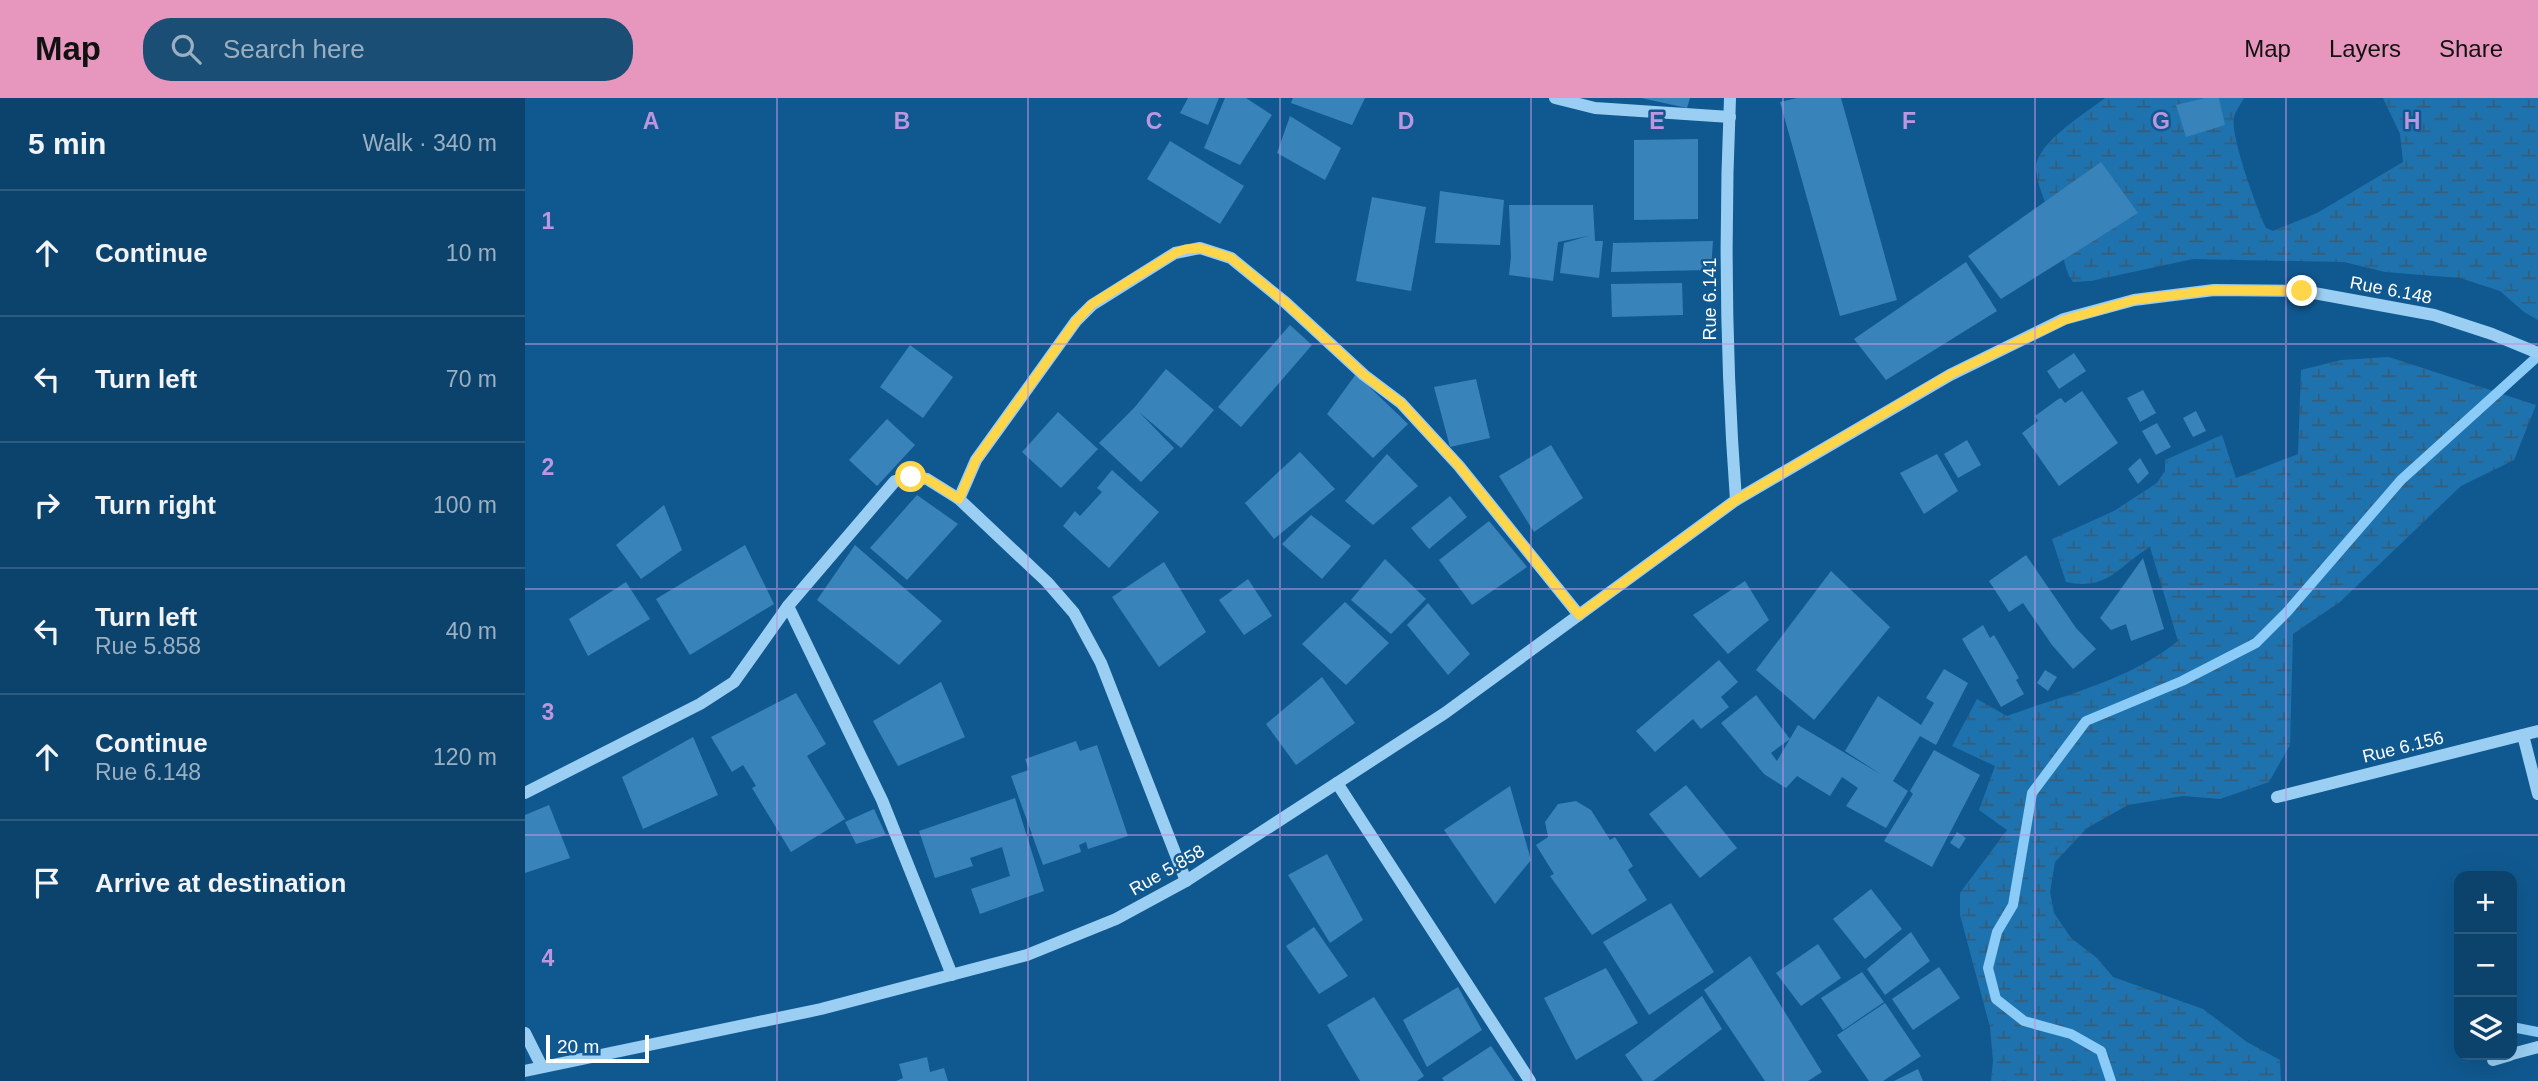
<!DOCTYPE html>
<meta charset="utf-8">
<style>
:root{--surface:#0c436c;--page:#1a4e74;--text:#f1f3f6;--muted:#9ab0c2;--line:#2c5c7f;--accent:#e797bd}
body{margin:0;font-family:Helvetica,sans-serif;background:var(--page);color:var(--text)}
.controls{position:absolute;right:21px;bottom:21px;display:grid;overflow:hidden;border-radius:14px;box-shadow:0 7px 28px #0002}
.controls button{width:63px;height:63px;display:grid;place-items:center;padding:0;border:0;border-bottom:2px solid var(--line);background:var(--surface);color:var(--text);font:35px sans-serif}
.scale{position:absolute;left:21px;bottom:18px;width:103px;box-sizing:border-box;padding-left:7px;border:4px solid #fff;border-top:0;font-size:19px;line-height:24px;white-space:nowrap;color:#fff;-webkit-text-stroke:5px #105990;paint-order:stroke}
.stop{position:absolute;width:21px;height:21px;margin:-16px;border:5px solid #ffd54a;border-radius:50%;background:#fff}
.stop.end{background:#ffd54a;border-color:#fff;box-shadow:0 2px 7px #0008}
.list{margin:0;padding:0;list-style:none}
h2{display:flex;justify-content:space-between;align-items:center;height:91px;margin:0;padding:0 28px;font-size:30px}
h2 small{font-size:23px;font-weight:400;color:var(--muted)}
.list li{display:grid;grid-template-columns:46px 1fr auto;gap:21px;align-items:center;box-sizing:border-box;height:126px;padding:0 28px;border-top:2px solid var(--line)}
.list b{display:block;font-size:26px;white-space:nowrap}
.list p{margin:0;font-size:23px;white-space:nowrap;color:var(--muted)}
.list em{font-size:23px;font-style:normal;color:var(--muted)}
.icon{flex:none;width:38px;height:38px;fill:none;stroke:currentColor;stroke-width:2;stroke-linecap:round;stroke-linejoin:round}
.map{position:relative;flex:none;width:2013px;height:983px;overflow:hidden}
header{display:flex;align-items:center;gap:42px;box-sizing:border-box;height:98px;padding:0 35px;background:var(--accent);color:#111}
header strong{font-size:33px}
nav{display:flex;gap:38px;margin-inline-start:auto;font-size:24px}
.search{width:490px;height:63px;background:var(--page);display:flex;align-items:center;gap:18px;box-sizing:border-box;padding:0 24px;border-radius:28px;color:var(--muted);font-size:26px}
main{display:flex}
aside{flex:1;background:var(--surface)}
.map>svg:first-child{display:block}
.wetland{fill:url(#wetland-marsh)}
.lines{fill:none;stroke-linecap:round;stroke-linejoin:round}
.stream{stroke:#8bcbf7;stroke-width:10}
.building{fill:#3883b9}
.minor{stroke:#9acef3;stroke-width:12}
.route{stroke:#ffd54a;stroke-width:9}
.grid{fill:none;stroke:#bd96df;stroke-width:2;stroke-opacity:0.55}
.labels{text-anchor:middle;stroke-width:5;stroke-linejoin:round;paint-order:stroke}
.street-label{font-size:18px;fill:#fff;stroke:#105990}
.grid-label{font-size:23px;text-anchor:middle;font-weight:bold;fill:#bd96df;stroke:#105990;stroke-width:5;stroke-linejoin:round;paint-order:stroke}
</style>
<header>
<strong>Map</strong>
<div class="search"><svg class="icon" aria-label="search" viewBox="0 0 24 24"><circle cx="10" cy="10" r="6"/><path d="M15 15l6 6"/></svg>Search here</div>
<nav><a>Map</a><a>Layers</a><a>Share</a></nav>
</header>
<main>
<aside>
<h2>5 min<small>Walk · 340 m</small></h2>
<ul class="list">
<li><svg class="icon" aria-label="ahead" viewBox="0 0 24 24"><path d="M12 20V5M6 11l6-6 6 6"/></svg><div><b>Continue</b></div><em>10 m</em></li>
<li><svg class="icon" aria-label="left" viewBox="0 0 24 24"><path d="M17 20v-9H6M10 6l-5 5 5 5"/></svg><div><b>Turn left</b></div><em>70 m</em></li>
<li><svg class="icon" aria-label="right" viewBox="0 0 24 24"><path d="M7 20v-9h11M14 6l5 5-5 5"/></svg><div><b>Turn right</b></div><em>100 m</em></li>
<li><svg class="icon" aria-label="left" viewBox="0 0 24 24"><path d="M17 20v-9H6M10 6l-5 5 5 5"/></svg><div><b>Turn left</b><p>Rue 5.858</p></div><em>40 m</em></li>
<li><svg class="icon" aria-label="ahead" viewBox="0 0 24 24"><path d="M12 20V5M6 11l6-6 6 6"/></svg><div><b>Continue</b><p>Rue 6.148</p></div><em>120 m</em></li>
<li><svg class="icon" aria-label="arrive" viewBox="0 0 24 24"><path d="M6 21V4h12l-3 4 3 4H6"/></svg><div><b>Arrive at destination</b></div></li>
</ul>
</aside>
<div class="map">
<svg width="2013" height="983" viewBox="0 0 2013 983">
<defs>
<pattern id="wetland-marsh" width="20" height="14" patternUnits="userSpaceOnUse" patternTransform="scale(1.75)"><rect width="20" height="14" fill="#1e72ae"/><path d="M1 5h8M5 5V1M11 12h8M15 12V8" fill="none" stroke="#375d78"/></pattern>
</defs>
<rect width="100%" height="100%" fill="#105990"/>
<g class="wetland">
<path d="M1580 0H1719C1716 6 1710 13 1709 20 1705 38 1732 111 1741 130L1748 133 1792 115 1878 64 1875 36 1858 0H2013V222L1999 214 1975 193 1935 180 1860 174 1819 164 1668 161 1566 183 1548 184C1537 170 1539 149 1532 133 1525 114 1513 92 1511 72 1509 46 1561 15 1580 0Z"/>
<path d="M1864 259 2011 307 1989 362 1936 388 1815 504 1768 536 1765 647 1744 684 1695 701 1658 698 1603 707 1562 730 1530 764 1525 794 1529 815 1546 840 1572 860 1588 879 1678 911 1722 944 1755 962 1756 983H1466L1468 963 1465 929 1435 817V795L1482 732 1454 712 1470 668 1427 648 1452 601 1482 618C1539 597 1605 582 1653 543L1625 449C1592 469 1583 493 1541 484L1527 441 1589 413 1632 385 1640 373V362L1697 337 1711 380 1773 356 1776 272 1816 262Z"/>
</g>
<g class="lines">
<g class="stream">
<path d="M1987 929 2013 934"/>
<path d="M1586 983 1576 953 1546 936 1499 923 1471 901 1463 870 1472 834 1488 807 1507 695 1561 623 1657 583 1731 545 1762 514 1876 382 2013 258"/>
</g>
</g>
<g class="building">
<path d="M663 0H694L683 27 655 15Z"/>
<path d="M700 0H721L747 17 715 67 679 50Z"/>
<path d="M768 0H840L827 27 766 5Z"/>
<path d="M1116 0H1165L1162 10Z"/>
<path d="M1272 0H1316L1372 202 1315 218 1255 4Z"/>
<path d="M1680 0H1694L1700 27 1661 39 1651 7Z"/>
<path d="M765 18 816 50 800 82 752 55Z"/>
<path d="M1173 41V121L1109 122V42Z"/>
<path d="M645 43 719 88 695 126 622 81Z"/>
<path d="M1576 64 1613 115 1476 201 1443 158Z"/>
<path d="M915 93 979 102 975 147 910 145Z"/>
<path d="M847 99 901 109 886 193 831 183Z"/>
<path d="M984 107H1068L1070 143H1078L1074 180 1035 175 1039 145 1063 138 1033 144 1028 183 984 177 986 159Z"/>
<path d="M1188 143 1186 172 1086 174 1088 145Z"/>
<path d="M1441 164 1472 213 1361 282 1329 241Z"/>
<path d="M1157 185 1158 217 1087 219 1086 186Z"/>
<path d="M765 227 787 247 716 329 693 309Z"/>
<path d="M385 247 428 279 398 320 355 289Z"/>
<path d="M1549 255 1561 273 1534 291 1522 273Z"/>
<path d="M641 271 689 312 656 350 614 314 649 350 616 384 574 345 609 310Z"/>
<path d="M831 276 883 326 848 360 802 316Z"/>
<path d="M951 281 965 340 925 349 909 289Z"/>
<path d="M1618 292 1631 315 1615 324 1602 300Z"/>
<path d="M1557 293 1593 345 1534 388 1497 335 1513 323 1510 318 1532 302 1536 300 1540 305Z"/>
<path d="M1671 313 1681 333 1668 339 1658 320Z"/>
<path d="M533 314 573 351 536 390 497 354Z"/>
<path d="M362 321 390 347 352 388 324 362Z"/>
<path d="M1632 325 1646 349 1631 357 1617 333Z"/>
<path d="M1442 342 1456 367 1433 380 1419 356Z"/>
<path d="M1026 347 1058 400 1009 434 974 378Z"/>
<path d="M775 354 810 391 749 441 720 405Z"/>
<path d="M862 356 893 388 848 427 820 403Z"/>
<path d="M1412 356 1433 393 1399 416 1375 375Z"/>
<path d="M1615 360 1624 375 1613 386 1603 371Z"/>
<path d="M587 372 634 414 584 470 538 428 550 413 555 418 577 394 572 390Z"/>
<path d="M392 397 433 426 382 482 345 450Z"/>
<path d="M925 398 942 419 904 451 886 430Z"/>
<path d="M139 407 157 452 116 481 91 447Z"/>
<path d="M786 417 826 448 797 481 757 446Z"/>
<path d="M964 423 1002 469 947 507 914 462Z"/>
<path d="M220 447 249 506 165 557 131 501Z"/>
<path d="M330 447 417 523 374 567 292 502Z"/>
<path d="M1501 457 1551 530 1571 551 1548 571 1527 547 1498 505 1484 514 1464 483Z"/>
<path d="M1618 460 1639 531 1606 543 1601 526 1586 532 1575 520Z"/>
<path d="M860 461 901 501 866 536 826 502Z"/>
<path d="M639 464 681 534 634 569 587 499Z"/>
<path d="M1306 473 1365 529 1289 622 1231 572Z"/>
<path d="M723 481 747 518 719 537 694 502Z"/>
<path d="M1220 483 1244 522 1203 556 1168 517Z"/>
<path d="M101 484 125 521 63 558 44 521Z"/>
<path d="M820 504 864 545 821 587 777 546Z"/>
<path d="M903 505 945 556 923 577 882 527Z"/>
<path d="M1458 527 1465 540 1469 537 1494 580 1491 582 1499 596 1476 609 1437 541Z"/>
<path d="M1194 562 1213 584 1196 599 1204 609 1176 631 1168 621 1130 654 1111 633Z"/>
<path d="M1419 571 1443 585 1411 647 1395 638 1368 683 1383 693 1361 730 1321 708 1333 690 1317 679 1305 698 1272 678 1261 690 1239 676 1196 625 1231 597 1265 641 1246 655 1252 663 1273 627 1357 677 1320 653 1353 598 1396 627 1409 605 1401 600Z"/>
<path d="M1520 572 1532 579 1523 593 1512 585Z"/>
<path d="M797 579 830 625 771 667 741 626Z"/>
<path d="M416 584 440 639 373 668 348 623Z"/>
<path d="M271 595 301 646 282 658 320 721 266 754 227 690 231 688 218 667 207 674 186 639Z"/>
<path d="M168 639 193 697 118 731 97 679Z"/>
<path d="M551 643 555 653 572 647 603 738 563 751 561 744 554 747 556 754 518 767 486 678 504 672 500 661Z"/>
<path d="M1409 652 1455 677 1407 769 1359 743 1388 696 1385 693Z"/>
<path d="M1161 687 1212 750 1175 780 1124 716Z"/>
<path d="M985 688 1006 762 970 806 919 732Z"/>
<path d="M490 700 519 793 455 816 446 791 485 778 477 749 445 760 448 768 410 780 394 733Z"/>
<path d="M1051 703 1066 712 1085 742 1090 739 1108 768 1103 772 1122 802 1067 837 1025 778 1029 776 1011 747 1023 739 1020 724 1033 706Z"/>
<path d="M24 707 45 760 0 775V717Z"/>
<path d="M349 711 361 737 331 746 320 724Z"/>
<path d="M1432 734 1441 740 1434 751 1425 745Z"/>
<path d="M802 756 838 822 805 845 763 777Z"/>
<path d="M1346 791 1377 831 1340 861 1308 821Z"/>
<path d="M1146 805 1189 874 1124 917 1078 844Z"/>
<path d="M789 829 823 878 794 896 761 848Z"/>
<path d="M1386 834 1405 863 1360 897 1342 871Z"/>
<path d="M1293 846 1316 880 1276 908 1251 875Z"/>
<path d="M1225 858 1297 974 1283 983H1240L1179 892Z"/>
<path d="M1414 869 1435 900 1388 932 1367 901Z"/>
<path d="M1081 870 1113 925 1051 962 1019 900Z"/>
<path d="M1337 874 1359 904 1318 932 1296 900Z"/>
<path d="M933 889 957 932 902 969 878 922Z"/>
<path d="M1177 898 1197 931 1128 983H1118L1100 957Z"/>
<path d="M849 899 899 978 892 983H835L802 927Z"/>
<path d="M1360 905 1396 958 1358 983H1344L1312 937Z"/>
<path d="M966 948 990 983H919L917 980Z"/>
<path d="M402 959 405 974 419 970 423 983H371L378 980 374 966Z"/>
<path d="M1393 971 1398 983H1369Z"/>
</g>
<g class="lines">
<g class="minor">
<path d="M1030 0 1070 10 1205 19"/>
<path d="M1205 0C1199 134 1201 268 1211 402"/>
<path d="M434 401 451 362 551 223 567 207 650 155 675 150 706 160 761 205 839 277 876 305 934 368 1054 517"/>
<path d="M263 508 357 702 427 877"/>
<path d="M1998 637 2013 696"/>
<path d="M812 685 1005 983"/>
<path d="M0 695 175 606 209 584 263 508 370 383 386 379 402 381 434 401 522 484 549 515 576 565 661 783"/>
<path d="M1752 699 2013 633"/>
<path d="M0 935 17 969"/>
<path d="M1987 956 2013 949"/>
<path d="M1968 962 1985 957"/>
<path d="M0 973 296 911 502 857 591 821 661 783 920 615 1211 402 1425 277 1539 221 1609 202 1689 192 1778 193 1909 217 1967 236 2013 255"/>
</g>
</g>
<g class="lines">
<path class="route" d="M386 379 402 381 434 401 451 362 551 223 567 206 650 155 661 151 675 150 706 160 761 205 839 277 876 305 934 368 1054 517 1211 402 1426 276 1539 222 1609 202 1689 192 1777 193"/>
</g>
<path class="grid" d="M252 0V983M503 0V983M755 0V983M1006 0V983M1258 0V983M1510 0V983M1761 0V983M0 246H2013M0 491H2013M0 737H2013"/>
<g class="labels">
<g class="street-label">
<text transform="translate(1866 192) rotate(11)" y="6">Rue 6.148</text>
<text transform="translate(1185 201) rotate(-90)" y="6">Rue 6.141</text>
<text transform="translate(1878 649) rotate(-14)" y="6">Rue 6.156</text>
<text transform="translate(642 772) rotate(-30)" y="6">Rue 5.858</text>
</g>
</g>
<g class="grid-label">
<text x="126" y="31">A</text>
<text x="377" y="31">B</text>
<text x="629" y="31">C</text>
<text x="881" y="31">D</text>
<text x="1132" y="31">E</text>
<text x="1384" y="31">F</text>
<text x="1636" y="31">G</text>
<text x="1887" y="31">H</text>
<text x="23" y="131">1</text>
<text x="23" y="377">2</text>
<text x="23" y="622">3</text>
<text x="23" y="868">4</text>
</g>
</svg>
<div class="controls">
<button>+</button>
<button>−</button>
<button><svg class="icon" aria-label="layers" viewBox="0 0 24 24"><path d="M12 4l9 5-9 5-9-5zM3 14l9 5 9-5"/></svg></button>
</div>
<div class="scale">20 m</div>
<div class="stop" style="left:386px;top:379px"></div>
<div class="stop end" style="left:1777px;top:193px"></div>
</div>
</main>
